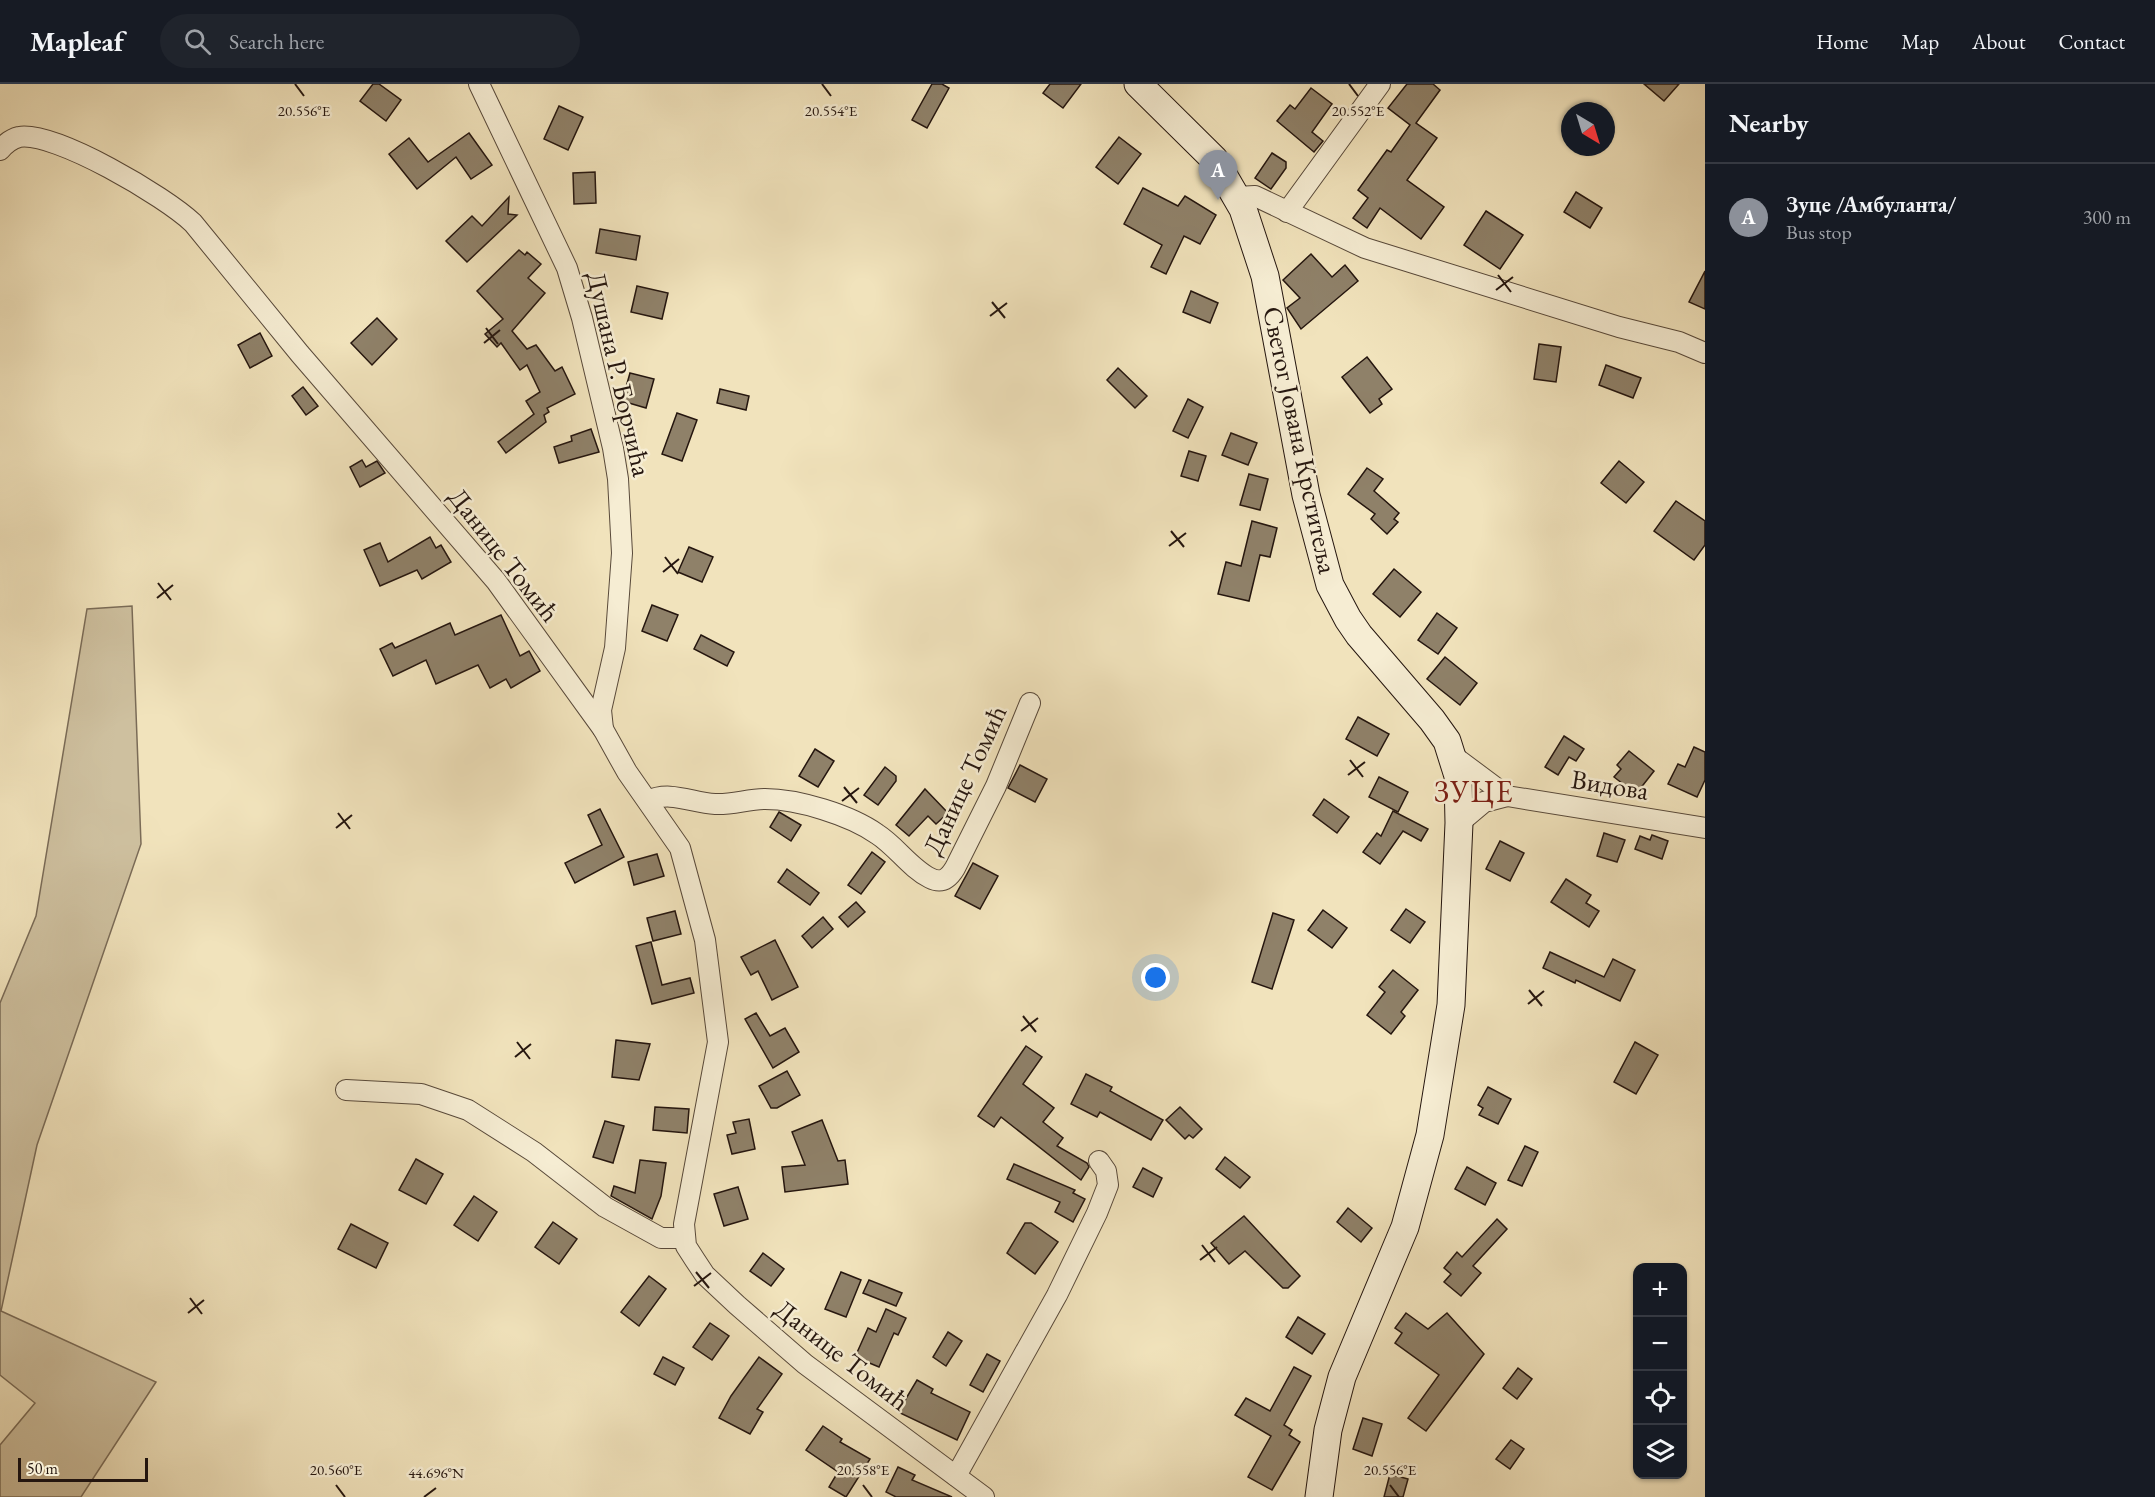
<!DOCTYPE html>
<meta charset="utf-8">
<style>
:root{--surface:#171b24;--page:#20242c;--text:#f1f3f6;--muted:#9ea1a6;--line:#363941;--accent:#8c9099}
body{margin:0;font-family:"EB Garamond",serif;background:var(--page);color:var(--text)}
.controls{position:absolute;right:18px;bottom:18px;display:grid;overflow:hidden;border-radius:12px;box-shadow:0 2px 4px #0004}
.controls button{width:54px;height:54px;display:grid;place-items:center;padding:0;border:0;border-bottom:2px solid var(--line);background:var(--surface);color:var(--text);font:30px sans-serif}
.compass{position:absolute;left:1561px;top:18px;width:54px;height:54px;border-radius:50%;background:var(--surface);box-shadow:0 2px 4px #0004;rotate:142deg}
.scale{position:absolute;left:18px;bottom:15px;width:130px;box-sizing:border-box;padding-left:6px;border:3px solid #25160f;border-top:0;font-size:16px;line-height:21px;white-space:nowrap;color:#25160f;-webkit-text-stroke:4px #f6edd3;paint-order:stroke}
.you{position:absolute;left:1156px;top:894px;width:21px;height:21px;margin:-15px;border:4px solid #fff;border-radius:50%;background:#1a73e8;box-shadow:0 0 0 9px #1a73e833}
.badge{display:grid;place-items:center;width:39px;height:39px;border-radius:50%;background:var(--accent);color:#fff;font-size:20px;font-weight:700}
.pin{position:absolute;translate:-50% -50px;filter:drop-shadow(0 2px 3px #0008)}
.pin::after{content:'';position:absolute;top:32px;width:21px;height:18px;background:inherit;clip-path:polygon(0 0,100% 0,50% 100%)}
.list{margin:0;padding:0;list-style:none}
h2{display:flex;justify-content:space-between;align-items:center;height:78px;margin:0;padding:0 24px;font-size:26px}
h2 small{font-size:20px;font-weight:400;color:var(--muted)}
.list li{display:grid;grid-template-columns:39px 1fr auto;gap:18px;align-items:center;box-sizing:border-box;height:108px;padding:0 24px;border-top:2px solid var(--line)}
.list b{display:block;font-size:22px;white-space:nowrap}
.list p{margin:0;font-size:20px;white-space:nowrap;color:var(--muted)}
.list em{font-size:20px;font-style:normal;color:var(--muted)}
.icon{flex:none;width:33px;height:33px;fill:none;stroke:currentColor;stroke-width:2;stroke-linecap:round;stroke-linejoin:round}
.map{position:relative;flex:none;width:1705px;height:1413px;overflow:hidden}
header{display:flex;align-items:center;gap:36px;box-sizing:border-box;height:84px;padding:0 30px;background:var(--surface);border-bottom:2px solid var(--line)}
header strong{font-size:28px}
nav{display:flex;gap:33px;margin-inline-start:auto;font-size:21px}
.search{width:420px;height:54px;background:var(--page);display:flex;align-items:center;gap:15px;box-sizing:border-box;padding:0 21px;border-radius:33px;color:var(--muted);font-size:22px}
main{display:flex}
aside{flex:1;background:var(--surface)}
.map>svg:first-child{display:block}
.green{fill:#cec09f;stroke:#7a6b57;stroke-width:1.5}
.building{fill:#8f8169;stroke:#25160f;stroke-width:1.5}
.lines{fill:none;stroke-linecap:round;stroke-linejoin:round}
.street-casing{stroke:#58493a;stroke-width:22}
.secondary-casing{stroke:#25160f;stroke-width:29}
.street{stroke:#f6edd3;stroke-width:20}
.secondary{stroke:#f6edd3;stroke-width:27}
.ticks{fill:none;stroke:#25160f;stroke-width:2}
.labels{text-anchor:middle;stroke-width:5;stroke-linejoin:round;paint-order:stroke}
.street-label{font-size:27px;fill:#25160f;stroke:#f6edd3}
.quarter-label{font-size:30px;letter-spacing:1.5px;fill:#7a1f14;stroke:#f6edd3}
.ticks-label{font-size:15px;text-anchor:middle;fill:#25160f;stroke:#f6edd3;stroke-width:5;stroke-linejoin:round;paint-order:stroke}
</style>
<header>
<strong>Mapleaf</strong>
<div class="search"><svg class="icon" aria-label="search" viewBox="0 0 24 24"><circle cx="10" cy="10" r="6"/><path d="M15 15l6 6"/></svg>Search here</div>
<nav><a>Home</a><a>Map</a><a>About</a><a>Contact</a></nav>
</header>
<main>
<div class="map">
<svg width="1705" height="1413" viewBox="0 0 1705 1413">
<rect width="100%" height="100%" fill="#f1e3bc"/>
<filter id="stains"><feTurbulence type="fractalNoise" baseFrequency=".00333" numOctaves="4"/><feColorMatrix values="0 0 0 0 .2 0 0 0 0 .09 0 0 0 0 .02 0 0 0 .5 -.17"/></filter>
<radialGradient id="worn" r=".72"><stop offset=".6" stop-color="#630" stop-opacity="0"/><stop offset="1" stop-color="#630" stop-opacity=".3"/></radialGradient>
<path class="green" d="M132 522 141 760 37 1061 1 1227 156 1298 81 1413H0V1361L35 1319 0 1291V919L36 832 87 525Z"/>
<g class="building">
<path d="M373 0H379L401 16 386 37 360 17Z"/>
<path d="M932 0H942L949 4 927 44 912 36Z"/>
<path d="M1050 0H1081L1063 24 1043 9Z"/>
<path d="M1407 0H1433L1440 6 1416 39 1437 54 1407 96 1444 123 1421 155 1380 124 1367 144 1353 134 1368 114 1358 106 1387 66 1391 68 1410 41 1388 24Z"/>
<path d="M1644 0H1679L1664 17Z"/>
<path d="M1311 4 1332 20 1312 48 1323 57 1314 68 1277 37 1290 21 1295 25Z"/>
<path d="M559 22 583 33 568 66 544 55Z"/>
<path d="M469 49 492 81 471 95 456 73 417 105 389 70 409 54 428 78Z"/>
<path d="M1119 53 1141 70 1118 100 1096 83Z"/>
<path d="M1272 69 1286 78V84L1271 105 1255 94Z"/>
<path d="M595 88 596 119 574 120 573 89Z"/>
<path d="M1143 104 1178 122 1185 112 1216 131 1200 160 1184 152 1166 190 1151 183 1162 161 1124 140Z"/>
<path d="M1576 108 1602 124 1590 144 1564 128Z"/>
<path d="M509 113 508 130 517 131 467 178 446 157 472 132 482 142Z"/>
<path d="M1486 127 1523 151 1500 185 1464 161Z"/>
<path d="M600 145 640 152 636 176 596 169Z"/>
<path d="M519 166 525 171 527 168 541 180 528 194 545 209 512 247 527 265 536 261 555 287 562 283 575 310 547 324 549 328 544 331 546 338 506 369 498 358 534 330 526 317 540 308 527 281 520 286 501 259 497 263 485 250 503 235 477 207Z"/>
<path d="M1311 170 1332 193 1345 181 1358 197 1301 245 1287 224 1300 214 1283 196Z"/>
<path d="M1705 187V225L1689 218Z"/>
<path d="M637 202 668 209 662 235 631 228Z"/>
<path d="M1191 207 1218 219 1210 239 1183 228Z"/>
<path d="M377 234 397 255 372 281 351 259Z"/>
<path d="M260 249 272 272 250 284 238 261Z"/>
<path d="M1539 260 1561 263 1556 298 1534 295Z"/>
<path d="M1367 273 1392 305 1379 315 1382 320 1370 329 1342 293Z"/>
<path d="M1606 281 1641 294 1633 314 1599 301Z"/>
<path d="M1118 284 1147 312 1135 324 1107 296Z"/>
<path d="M630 289 654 295 646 324 622 317Z"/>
<path d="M303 303 318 322 306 331 292 312Z"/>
<path d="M720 305 749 312 746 326 717 319Z"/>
<path d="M1188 315 1203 323 1188 354 1173 347Z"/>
<path d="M677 329 697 336 682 377 662 370Z"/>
<path d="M591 345 599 368 559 379 554 363 572 357 571 352Z"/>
<path d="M1231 349 1257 359 1248 381 1222 371Z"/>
<path d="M1189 367 1206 372 1198 397 1181 392Z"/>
<path d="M362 376 366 383 377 377 385 389 360 403 350 383Z"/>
<path d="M1619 377 1644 398 1626 419 1601 399Z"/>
<path d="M1367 384 1383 395 1374 407 1399 429 1394 435 1398 438 1387 450 1371 435 1375 430 1348 410Z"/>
<path d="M1249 390 1268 395 1260 426 1240 421Z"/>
<path d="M1676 417 1705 437V461L1694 476 1654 447Z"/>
<path d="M1252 437 1277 444 1270 473 1260 471 1249 517 1218 510 1226 478 1241 482Z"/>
<path d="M430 453 436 464 441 461 451 478 422 495 417 486 380 502 364 466 380 459 388 478Z"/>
<path d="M689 463 713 473 702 498 678 488Z"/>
<path d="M1394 485 1421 508 1400 533 1373 510Z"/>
<path d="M652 521 678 531 667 557 642 547Z"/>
<path d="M1437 529 1457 544 1438 570 1418 556Z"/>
<path d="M501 531 520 572 529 567 540 587 511 604 506 595 490 604 478 581 436 600 426 576 393 592 380 565 392 559 395 564 450 539 455 551Z"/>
<path d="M701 551 734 568 727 582 694 565Z"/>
<path d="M1445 573 1477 599 1460 621 1427 595Z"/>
<path d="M1358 633 1389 650 1377 672 1346 655Z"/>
<path d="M1564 652 1584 665 1576 677 1569 673 1558 691 1545 683Z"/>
<path d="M1694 663 1705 668V696L1697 713 1668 700 1678 680 1685 683Z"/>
<path d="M815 665 834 677 818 703 799 692Z"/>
<path d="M1629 667 1654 687 1636 710 1614 693 1621 685 1617 681Z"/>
<path d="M1020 681 1047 695 1035 718 1008 704Z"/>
<path d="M885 683 896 692V697L878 721 864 711Z"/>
<path d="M1379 693 1408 708 1398 728 1369 713Z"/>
<path d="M925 705 948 729 936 740 928 732 909 752 896 741Z"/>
<path d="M1324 715 1349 733 1337 749 1313 731Z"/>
<path d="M600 725 624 773 575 799 565 779 602 761 588 731Z"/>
<path d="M1393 727 1428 745 1421 757 1403 747 1380 780 1363 768 1377 749 1381 752Z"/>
<path d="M779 728 801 741 791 757 770 743Z"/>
<path d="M1604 749 1625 756 1617 778 1597 772Z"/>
<path d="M1652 751 1668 757 1662 775 1635 765 1640 752 1650 756Z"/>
<path d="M1500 757 1524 769 1510 797 1486 785Z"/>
<path d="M872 768 885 778 861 810 848 801Z"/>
<path d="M657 770 664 792 634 801 628 778Z"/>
<path d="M973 779 998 792 980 825 955 812Z"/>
<path d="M787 785 819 809 810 821 778 798Z"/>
<path d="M1566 795 1591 811 1586 819 1599 827 1589 843 1551 818Z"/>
<path d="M856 818 865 828 848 843 839 833Z"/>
<path d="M1406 825 1425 838 1410 859 1391 846Z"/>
<path d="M1323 826 1347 844 1332 864 1308 846Z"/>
<path d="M675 827 681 850 653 857 647 834Z"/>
<path d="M1273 829 1294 836 1272 905 1252 898Z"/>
<path d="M823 833 833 845 812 864 802 852Z"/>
<path d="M775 856 798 903 772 916 758 887 751 891 741 873Z"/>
<path d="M651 858 662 901 690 894 694 909 652 920 636 862Z"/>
<path d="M1550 868 1604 893 1613 875 1635 886 1620 917 1576 896 1575 899 1543 884Z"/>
<path d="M1393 886 1418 906 1401 928 1405 932 1391 950 1367 931 1385 908 1379 903Z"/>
<path d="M756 929 770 952 785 944 799 968 773 984 745 935Z"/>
<path d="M616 956 650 960 639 996 612 993Z"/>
<path d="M1635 958 1658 971 1636 1010 1614 998Z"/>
<path d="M1026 962 1042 973 1023 1000 1054 1024 1043 1038 1063 1054 1057 1062 1087 1079 1089 1083 1081 1096 1001 1033 994 1043 978 1032Z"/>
<path d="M787 987 800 1011 777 1024H771L759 1002Z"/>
<path d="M1086 990 1112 1003 1110 1007 1163 1036 1151 1056 1100 1028 1097 1033 1071 1020Z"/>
<path d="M1488 1003 1511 1015 1498 1040 1479 1031 1483 1024 1478 1021Z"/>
<path d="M655 1023 689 1025 687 1049 653 1046Z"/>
<path d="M1180 1023 1202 1045 1193 1054 1189 1051 1185 1055 1166 1036Z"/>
<path d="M749 1035 755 1065 732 1070 727 1051 736 1049 733 1038Z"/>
<path d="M822 1036 838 1077 845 1076 848 1100 785 1108 782 1083 805 1081 792 1048Z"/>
<path d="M605 1037 624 1042 613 1079 593 1073Z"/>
<path d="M1525 1062 1538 1068 1522 1102 1508 1096Z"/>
<path d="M1225 1073 1250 1093 1240 1104 1216 1085Z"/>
<path d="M416 1075 443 1090 426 1120 399 1106Z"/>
<path d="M640 1076 666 1079 661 1112 652 1135 611 1112 614 1102 635 1109Z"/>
<path d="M1014 1080 1075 1106 1073 1109 1085 1115 1073 1138 1055 1128 1060 1118 1007 1095Z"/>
<path d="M1467 1083 1496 1099 1485 1121 1455 1105Z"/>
<path d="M1143 1084 1162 1094 1153 1113 1133 1103Z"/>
<path d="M738 1103 748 1135 724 1142 714 1110Z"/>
<path d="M474 1112 497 1128 478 1157 454 1141Z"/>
<path d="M1348 1124 1372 1144 1361 1158 1337 1138Z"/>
<path d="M1244 1132 1300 1192 1288 1204H1283L1245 1167 1229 1180 1211 1159Z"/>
<path d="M1497 1135 1507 1145 1473 1182 1481 1189 1461 1212 1444 1198 1451 1190 1444 1184 1457 1168 1462 1173Z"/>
<path d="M553 1138 577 1155 559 1180 535 1163Z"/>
<path d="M1025 1139H1031L1058 1158 1035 1190 1007 1169Z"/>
<path d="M351 1140 388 1159 376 1184 338 1165Z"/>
<path d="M763 1169 784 1185 771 1202 750 1187Z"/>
<path d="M841 1188 861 1196 846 1233 825 1225Z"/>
<path d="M649 1192 666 1205 639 1242 621 1228Z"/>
<path d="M869 1196 902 1209 896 1222 863 1209Z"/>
<path d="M886 1225 906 1234 898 1251 894 1249 879 1283 855 1273 868 1244 876 1248Z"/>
<path d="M1406 1229 1428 1245 1447 1229 1484 1270 1426 1347 1408 1334 1439 1291 1395 1259 1402 1249 1395 1244Z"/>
<path d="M1298 1233 1325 1250 1312 1270 1286 1253Z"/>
<path d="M710 1239 729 1252 712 1276 693 1263Z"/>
<path d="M948 1248 962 1257 946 1282 933 1273Z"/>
<path d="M987 1270 1000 1277 983 1308 970 1301Z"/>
<path d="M663 1273 684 1284 675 1301 654 1290Z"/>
<path d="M759 1273 782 1290 757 1325 763 1328 750 1350 719 1334 731 1312Z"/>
<path d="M1294 1283 1311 1292 1284 1341 1292 1346 1289 1351 1300 1358 1272 1406 1248 1393 1271 1352 1235 1331 1246 1314 1270 1327Z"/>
<path d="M1518 1284 1532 1295 1517 1315 1503 1304Z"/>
<path d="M917 1296 933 1305 931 1309 970 1328 957 1356 898 1328Z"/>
<path d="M1363 1334 1382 1340 1372 1372 1353 1365Z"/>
<path d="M823 1342 842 1355 840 1358 870 1375 846 1413 829 1403 838 1388 806 1366Z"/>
<path d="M1511 1356 1524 1365 1510 1385 1496 1375Z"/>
<path d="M898 1383 915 1391 912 1396 952 1413H896L886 1408Z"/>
<path d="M1390 1390 1408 1395 1403 1413H1384Z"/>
</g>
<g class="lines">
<defs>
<g id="street">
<path d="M479 0 567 184 582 234 613 364 618 395 622 469 615 564 601 626 603 645"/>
<path d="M0 66C5 60 11 55 19 53 55 47 166 113 193 139L300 270 496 497 603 645 627 688 680 764 705 856 718 958 684 1140 686 1162 695 1176 705 1191 737 1221 805 1280 984 1413"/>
<path d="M1237 113 1255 112 1365 164 1619 243 1679 258 1705 269"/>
<path d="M1287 128 1380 0"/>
<path d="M1452 671 1507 712 1705 744"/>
<path d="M648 717C670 706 692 719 715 720 732 721 748 715 765 715 798 715 850 731 877 750 896 762 910 784 930 794 942 800 949 794 955 784L996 702 1030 619"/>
<path d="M1459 739 1484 718 1507 712"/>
<path d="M346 1006 421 1010 468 1026 534 1068 605 1123 661 1154H685"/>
<path d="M956 1392 1057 1211 1097 1129 1108 1101 1106 1087 1099 1077"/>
</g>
<path id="secondary" d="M1138 0 1214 75 1243 125 1265 192 1306 411 1330 501 1348 535 1359 551 1432 636 1447 657 1458 692 1459 739 1451 921 1430 1051 1405 1143 1342 1293 1328 1346 1319 1413"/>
</defs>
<use href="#street" class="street-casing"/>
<use href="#secondary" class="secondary-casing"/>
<use href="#street" class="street"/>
<use href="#secondary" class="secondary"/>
</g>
<path class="ticks" d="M295 0 304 12M822 0 831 12M1349 0 1358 12M1498 191 1511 208M1496 206 1513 193M992 218 1005 234M990 232 1007 219M486 244 498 260M484 259 500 246M1171 447 1184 463M1169 462 1186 449M665 473 678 490M663 488 679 475M158 499 171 516M157 514 173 501M1350 676 1363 693M1348 691 1365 678M844 703 857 719M842 717 859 704M338 729 350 745M336 744 352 731M1529 906 1542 922M1528 920 1544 907M1023 932 1036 948M1021 947 1038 934M517 958 530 975M515 973 531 960M1202 1161 1215 1178M1200 1176 1217 1163M696 1188 709 1204M694 1202 711 1189M190 1214 202 1230M188 1229 204 1216M336 1401 345 1413M863 1401 872 1413M1390 1401 1399 1413M424 1413 436 1404"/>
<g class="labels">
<g class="street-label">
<text transform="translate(619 290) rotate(77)" y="9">Душана Р. Борчића</text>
<text transform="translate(1300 356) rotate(78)" y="9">Светог Јована Крститеља</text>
<text transform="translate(504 471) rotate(52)" y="9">Данице Томић</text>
<text transform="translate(965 696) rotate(-65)" y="9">Данице Томић</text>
<text transform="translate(1610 701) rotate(9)" y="9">Видова</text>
<text transform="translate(842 1271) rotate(38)" y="9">Данице Томић</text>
</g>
<g class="quarter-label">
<text x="1474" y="718">ЗУЦЕ</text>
</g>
</g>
<g class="ticks-label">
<text x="304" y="32">20.556°E</text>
<text x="831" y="32">20.554°E</text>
<text x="1358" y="32">20.552°E</text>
<text x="336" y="1391">20.560°E</text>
<text x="863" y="1391">20.558°E</text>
<text x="1390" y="1391">20.556°E</text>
<text x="436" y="1394">44.696°N</text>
</g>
<rect width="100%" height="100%" filter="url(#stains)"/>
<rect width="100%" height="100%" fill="url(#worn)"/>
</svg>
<div class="controls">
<button>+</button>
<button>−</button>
<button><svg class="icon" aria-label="locate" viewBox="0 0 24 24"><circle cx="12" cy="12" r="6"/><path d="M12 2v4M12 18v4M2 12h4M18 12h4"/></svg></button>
<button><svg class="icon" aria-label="layers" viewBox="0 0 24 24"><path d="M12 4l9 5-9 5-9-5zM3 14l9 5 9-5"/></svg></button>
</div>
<svg class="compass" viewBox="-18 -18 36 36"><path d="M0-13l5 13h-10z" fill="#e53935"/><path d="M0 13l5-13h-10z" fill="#9ea1a6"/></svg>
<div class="scale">50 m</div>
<div class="you"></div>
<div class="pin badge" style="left:1218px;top:116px">A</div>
</div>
<aside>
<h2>Nearby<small></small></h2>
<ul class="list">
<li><span class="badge">A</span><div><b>Зуце /Амбуланта/</b><p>Bus stop</p></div><em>300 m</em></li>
</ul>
</aside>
</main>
